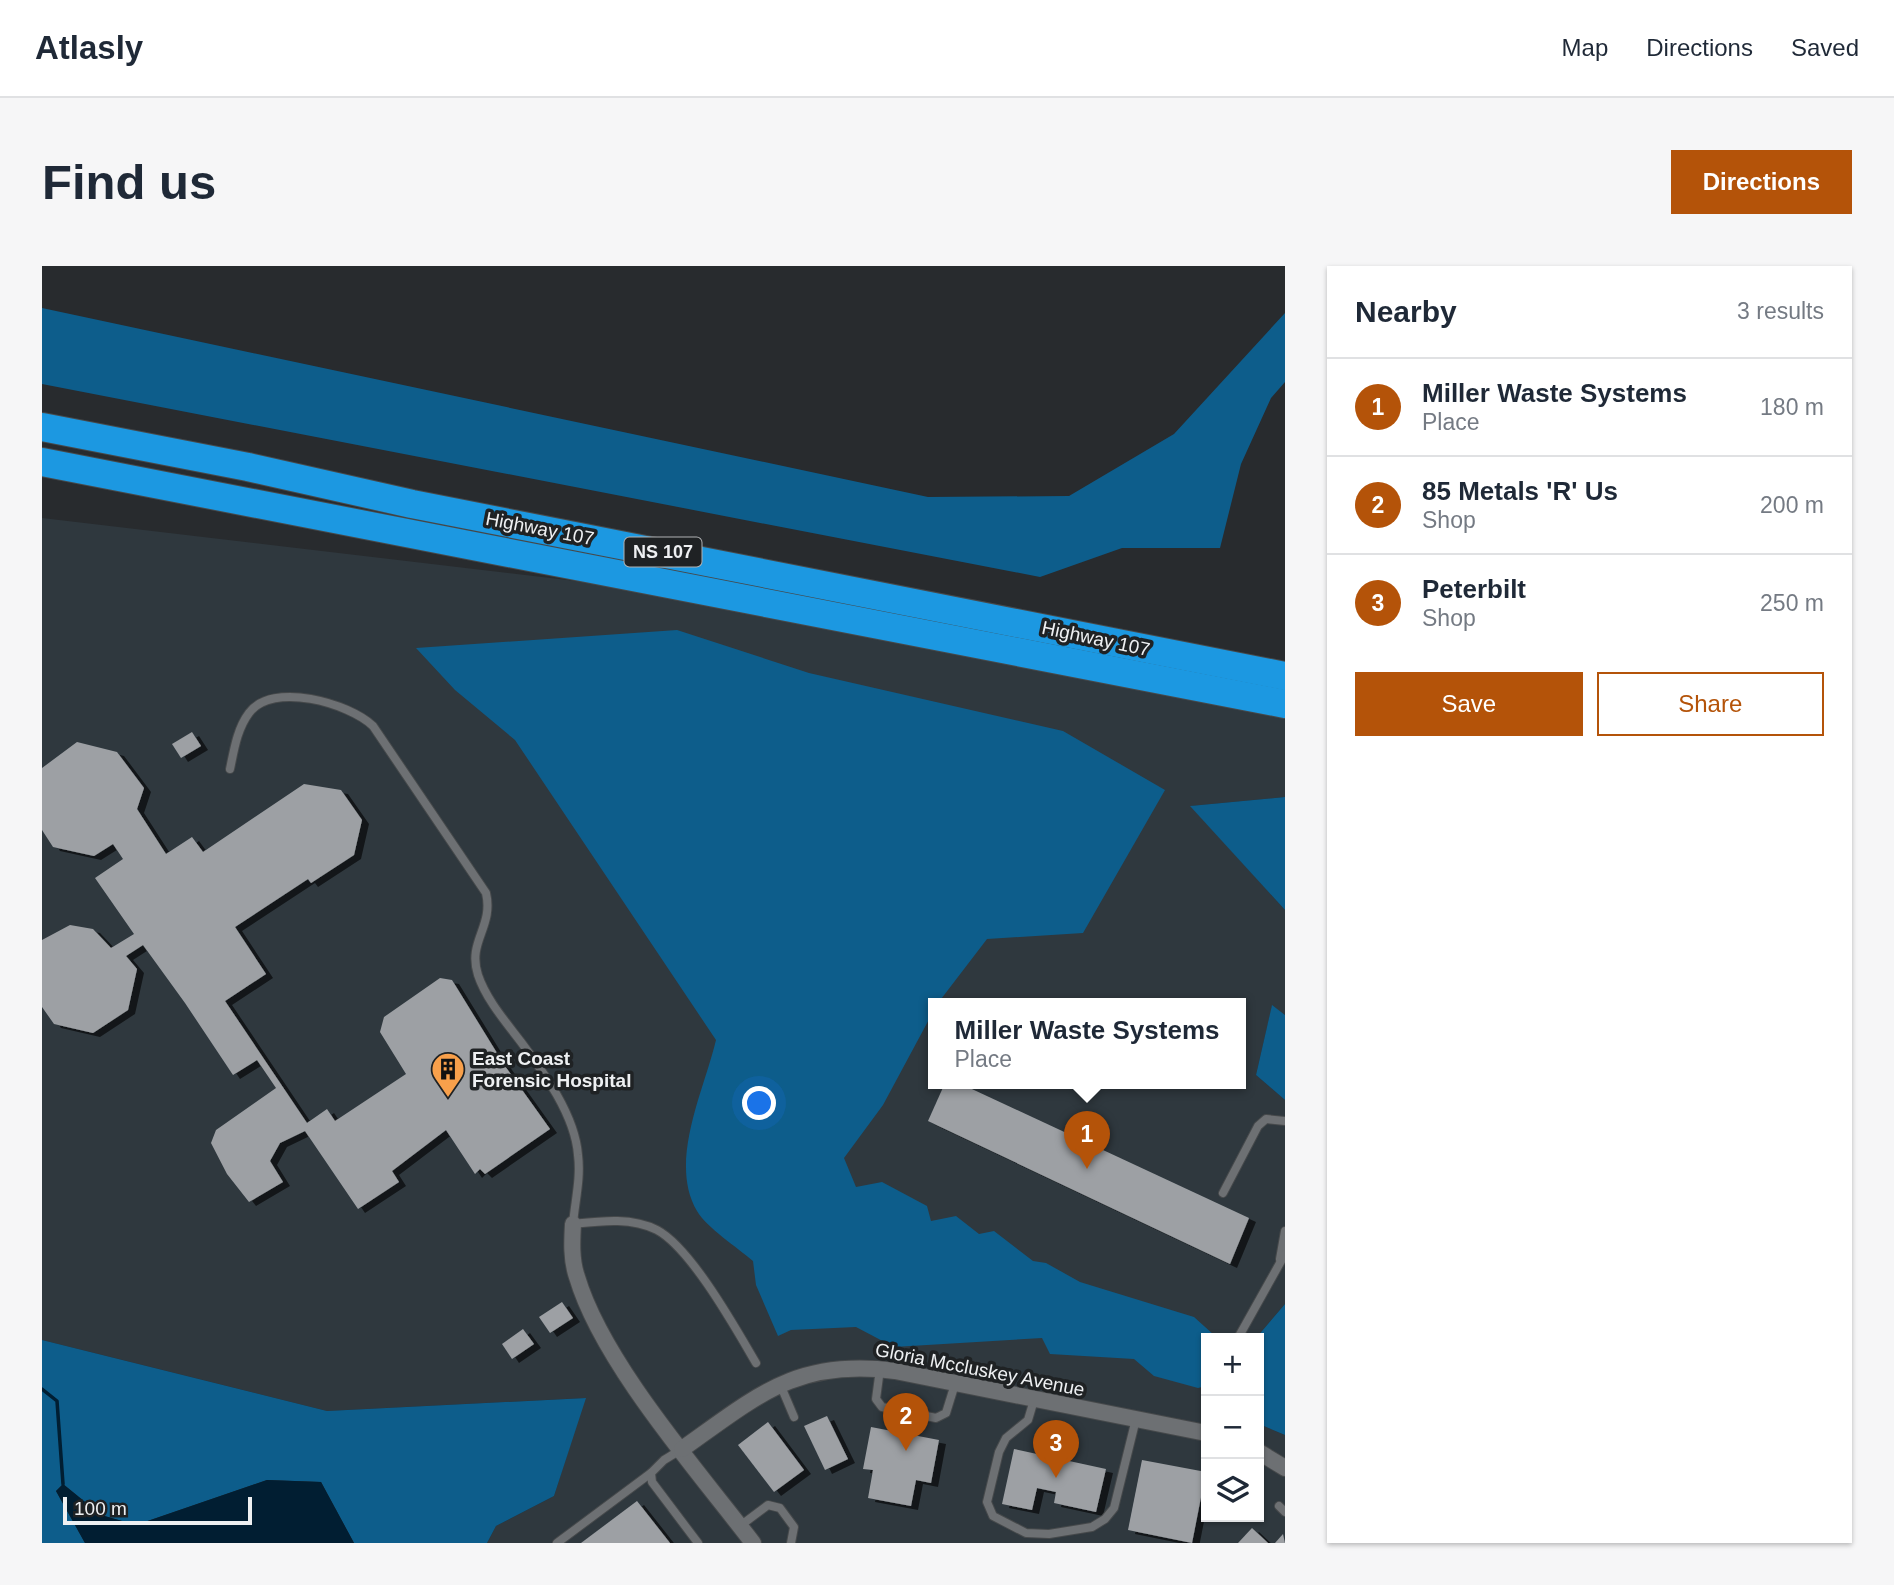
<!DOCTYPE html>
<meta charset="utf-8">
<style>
:root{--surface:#fff;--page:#f6f6f7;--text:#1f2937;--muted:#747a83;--line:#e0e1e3;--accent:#b45309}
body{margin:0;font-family:Helvetica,sans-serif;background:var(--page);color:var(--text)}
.controls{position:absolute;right:21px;bottom:21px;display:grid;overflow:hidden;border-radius:0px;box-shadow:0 2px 5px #0004}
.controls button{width:63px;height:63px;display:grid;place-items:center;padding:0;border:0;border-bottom:2px solid var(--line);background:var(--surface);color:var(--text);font:35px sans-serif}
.scale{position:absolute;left:21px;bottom:18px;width:189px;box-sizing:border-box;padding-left:7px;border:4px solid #eef0f2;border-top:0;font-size:19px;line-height:24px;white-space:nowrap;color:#eef0f2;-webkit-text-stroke:5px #1f2224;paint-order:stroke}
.you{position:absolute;left:718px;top:838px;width:24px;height:24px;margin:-18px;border:5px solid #fff;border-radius:50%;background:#1a73e8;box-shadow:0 0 0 10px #1a73e833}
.badge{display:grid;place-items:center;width:46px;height:46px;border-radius:50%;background:var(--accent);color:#fff;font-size:23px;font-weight:700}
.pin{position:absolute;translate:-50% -58px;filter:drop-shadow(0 2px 4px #0008)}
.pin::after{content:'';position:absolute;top:37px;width:24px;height:21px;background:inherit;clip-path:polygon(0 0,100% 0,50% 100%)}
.popup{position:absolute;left:886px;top:732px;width:318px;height:91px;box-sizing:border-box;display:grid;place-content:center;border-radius:0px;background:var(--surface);filter:drop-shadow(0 2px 5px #0005);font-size:23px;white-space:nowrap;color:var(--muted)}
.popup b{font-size:26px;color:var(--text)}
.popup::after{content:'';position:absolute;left:50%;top:100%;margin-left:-14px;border:14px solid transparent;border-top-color:var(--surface)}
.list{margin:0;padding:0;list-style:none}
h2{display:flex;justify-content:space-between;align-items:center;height:91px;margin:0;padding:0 28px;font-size:30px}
h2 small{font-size:23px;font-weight:400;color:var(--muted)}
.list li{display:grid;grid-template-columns:46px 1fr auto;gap:21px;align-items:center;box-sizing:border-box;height:98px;padding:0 28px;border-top:2px solid var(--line)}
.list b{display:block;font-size:26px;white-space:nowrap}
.list p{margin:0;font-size:23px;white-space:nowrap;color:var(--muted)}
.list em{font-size:23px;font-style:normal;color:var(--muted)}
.actions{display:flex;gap:14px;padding:21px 28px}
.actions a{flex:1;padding:16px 0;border:2px solid var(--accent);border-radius:0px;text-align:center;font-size:24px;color:var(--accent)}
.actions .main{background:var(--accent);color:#fff}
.icon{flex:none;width:38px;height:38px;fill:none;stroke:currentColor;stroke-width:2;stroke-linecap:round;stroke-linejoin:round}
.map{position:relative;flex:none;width:1243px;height:1277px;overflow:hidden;border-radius:0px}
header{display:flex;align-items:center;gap:42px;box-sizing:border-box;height:98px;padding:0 35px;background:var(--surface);border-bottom:2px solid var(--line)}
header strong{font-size:33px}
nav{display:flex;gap:38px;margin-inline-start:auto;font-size:24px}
.intro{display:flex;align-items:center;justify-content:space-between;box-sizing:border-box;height:168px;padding:0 42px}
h1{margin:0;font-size:49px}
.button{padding:18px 32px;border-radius:0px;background:var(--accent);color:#fff;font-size:24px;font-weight:700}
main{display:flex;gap:42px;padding:0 42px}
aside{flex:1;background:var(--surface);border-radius:0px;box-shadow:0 2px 5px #0004}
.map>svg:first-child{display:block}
.built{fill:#2f383e;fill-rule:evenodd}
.forest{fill:#0d5d8b}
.water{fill:#011e32}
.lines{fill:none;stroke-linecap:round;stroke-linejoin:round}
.stream{stroke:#011e32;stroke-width:3.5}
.building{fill:#9da0a4;filter:url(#shadow)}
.service-casing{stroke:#46494b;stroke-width:10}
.minor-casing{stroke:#46494b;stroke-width:18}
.motorway-casing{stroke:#46494b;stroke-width:30}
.service{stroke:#6d7073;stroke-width:8}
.minor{stroke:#6d7073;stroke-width:16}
.motorway{stroke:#1c98e1;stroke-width:28}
.labels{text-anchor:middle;stroke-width:7;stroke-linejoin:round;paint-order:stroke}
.shield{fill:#1f2224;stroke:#b0b2b4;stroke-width:2}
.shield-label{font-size:18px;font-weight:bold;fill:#eef0f2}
.street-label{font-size:19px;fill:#eef0f2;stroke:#1f2224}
.poi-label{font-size:19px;font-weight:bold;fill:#eef0f2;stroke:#1f2224;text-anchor:start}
</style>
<header>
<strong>Atlasly</strong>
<nav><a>Map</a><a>Directions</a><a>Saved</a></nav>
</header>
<div class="intro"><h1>Find us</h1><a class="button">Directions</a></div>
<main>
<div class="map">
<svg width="1243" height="1277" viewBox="0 0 1243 1277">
<defs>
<filter id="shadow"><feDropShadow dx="7" dy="4" stdDeviation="0" flood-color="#0009"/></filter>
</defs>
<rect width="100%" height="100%" fill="#282b2e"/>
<path class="built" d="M0 252 992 369 1243 433V531L1149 540 1243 644V749L1230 740 1214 809 1243 834V1038L1214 1072H1164V1251H1217V1158L1243 1169V1277H445L454 1260 512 1230 543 1132 285 1145 0 1074ZM891 737H1199V817H891Z"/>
<g class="forest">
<path d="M0 42 886 231 1027 230 1132 168 1243 47V116L1229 132 1199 198 1178 282H1080L998 311 0 118Z"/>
<path d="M635 364 767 407 1021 465 1123 524 1041 667 945 673 896 737H891V746L841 839 802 892 814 921 840 916 885 940 889 955 914 950 937 968 952 965 991 995 1004 997 1038 1016 1152 1051 1172 1069V1072H1164V1120L1156 1122 1112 1110 1092 1093 1008 1088 1000 1072 852 1081 814 1061 749 1064 736 1070 714 1019 711 995C696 982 664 961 655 945 626 896 662 825 674 774L473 474 413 424 374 382Z"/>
<path d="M1243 531V644L1148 540Z"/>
<path d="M1230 739 1243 749V834L1214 809Z"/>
<path d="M1243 1038V1169L1217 1158 1222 1124 1217 1072H1214Z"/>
<path d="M0 1074 285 1145 544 1132 512 1230 454 1260 445 1277H312L279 1216 225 1214 94 1259 59 1249 21 1218 14 1225 43 1277H0Z"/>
</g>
<path class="water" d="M225 1214 279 1216 312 1277H43L14 1225 21 1218 59 1249 94 1259Z"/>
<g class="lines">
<path class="stream" d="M0 1123 15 1135 21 1218"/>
</g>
<g class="building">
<path d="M150 466 159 480 139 492 130 478Z"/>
<path d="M35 476 75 486 102 522 95 543 124 588 150 571 161 586 262 518 299 524 320 554 312 589 269 617 266 613 193 661 224 708 183 735 265 857 285 843 293 855 364 808 338 766 342 751 398 712 410 714 463 800 508 863 443 908 438 903 433 908 404 864 350 905 357 916 316 943 263 865 238 877 228 895 241 916 207 936 185 908 169 877 174 864 234 822 215 794 191 809 143 737 101 679 84 690 95 703 86 744 51 767 12 758 0 741V674L28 659 51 663 69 682 92 668 53 612 81 593 71 578 52 590 11 581 0 564V502Z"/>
<path d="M903 817H917L1207 952 1188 998 886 855Z"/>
<path d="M520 1036 531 1052 508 1067 497 1051Z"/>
<path d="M481 1063 492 1078 470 1093 460 1078Z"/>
<path d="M785 1150 806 1193 783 1204 762 1160Z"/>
<path d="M726 1156 762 1204 732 1226 696 1179Z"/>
<path d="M829 1161 897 1174 889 1217 874 1214 869 1240 826 1232 831 1204 821 1203Z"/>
<path d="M972 1183 1064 1203 1054 1246 1012 1237 1014 1226 995 1222 990 1244 960 1238Z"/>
<path d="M1100 1194 1164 1206 1150 1277 1086 1264Z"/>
<path d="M595 1235 628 1277H539Z"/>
<path d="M1210 1262 1226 1277H1196Z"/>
<path d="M1241 1268 1243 1277H1233Z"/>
</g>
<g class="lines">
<defs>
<g id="service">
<path d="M188 503C192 484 195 463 207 447 230 415 307 437 331 460L444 627C452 661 425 675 436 709 444 733 463 755 479 776 502 807 533 849 536 889 539 912 533 935 531 958 559 955 589 951 615 964 649 982 694 1063 714 1097"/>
<path d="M1181 927 1216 860 1224 853 1243 855"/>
<path d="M1238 993 1243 965"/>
<path d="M1196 1072 1243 988"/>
<path d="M838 1103 834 1133 840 1141 894 1152 904 1147 913 1118"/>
<path d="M738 1118 752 1151"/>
<path d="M992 1134 986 1154 964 1172 957 1186 945 1236 951 1250 984 1267 1007 1268 1050 1261 1063 1253 1072 1242 1094 1153"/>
<path d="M640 1183 622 1194 609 1207 610 1216 656 1277"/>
<path d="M1237 1240 1243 1246"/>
<path d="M698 1260 726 1239 738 1242 752 1261 749 1277"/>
<path d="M515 1277 609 1207"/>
</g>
<g id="minor">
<path d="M531 958C530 975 529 994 535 1011 560 1096 656 1205 711 1277"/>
<path d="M640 1183C715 1130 755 1092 853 1105L1164 1167"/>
<path d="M1217 1186 1243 1202"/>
</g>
<g id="motorway">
<path d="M0 161 206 201 370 238 1243 410"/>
<path d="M0 196 1243 438"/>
</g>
</defs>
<use href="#service" class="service-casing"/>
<use href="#minor" class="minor-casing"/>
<use href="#motorway" class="motorway-casing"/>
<use href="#service" class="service"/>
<use href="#minor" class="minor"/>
<use href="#motorway" class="motorway"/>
</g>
<defs>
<symbol id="building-pin" viewBox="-11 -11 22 30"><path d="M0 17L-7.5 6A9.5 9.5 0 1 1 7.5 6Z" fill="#f8a04b" stroke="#1f2224"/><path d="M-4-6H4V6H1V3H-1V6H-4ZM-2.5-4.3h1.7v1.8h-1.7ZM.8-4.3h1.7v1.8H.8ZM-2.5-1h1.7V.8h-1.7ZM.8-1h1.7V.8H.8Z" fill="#111"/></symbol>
</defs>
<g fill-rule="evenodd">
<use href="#building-pin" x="387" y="784" width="38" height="52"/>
</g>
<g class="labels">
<rect class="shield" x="582.5" y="271.5" width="77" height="29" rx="5"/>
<g class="shield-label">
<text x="621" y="292">NS 107</text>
</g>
<g class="street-label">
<text transform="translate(498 262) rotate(11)" y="7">Highway 107</text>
<text transform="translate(1054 372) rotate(12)" y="7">Highway 107</text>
<text transform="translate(938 1103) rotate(11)" y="7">Gloria Mccluskey Avenue</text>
</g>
<g class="poi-label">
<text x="430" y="799">East Coast<tspan x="430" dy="22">Forensic Hospital</tspan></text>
</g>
</g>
</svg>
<div class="controls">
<button>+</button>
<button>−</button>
<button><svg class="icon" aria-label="layers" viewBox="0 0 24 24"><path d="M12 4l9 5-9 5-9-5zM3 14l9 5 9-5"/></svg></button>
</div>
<div class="scale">100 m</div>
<div class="you"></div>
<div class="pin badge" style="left:1045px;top:903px">1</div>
<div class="popup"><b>Miller Waste Systems</b>Place</div>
<div class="pin badge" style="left:864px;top:1185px">2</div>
<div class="pin badge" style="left:1014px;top:1212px">3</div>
</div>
<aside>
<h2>Nearby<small>3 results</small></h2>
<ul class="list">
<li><span class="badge">1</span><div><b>Miller Waste Systems</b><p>Place</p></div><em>180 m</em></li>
<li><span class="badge">2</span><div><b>85 Metals 'R' Us</b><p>Shop</p></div><em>200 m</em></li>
<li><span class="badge">3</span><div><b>Peterbilt</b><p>Shop</p></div><em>250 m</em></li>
</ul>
<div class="actions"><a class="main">Save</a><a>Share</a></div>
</aside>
</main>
